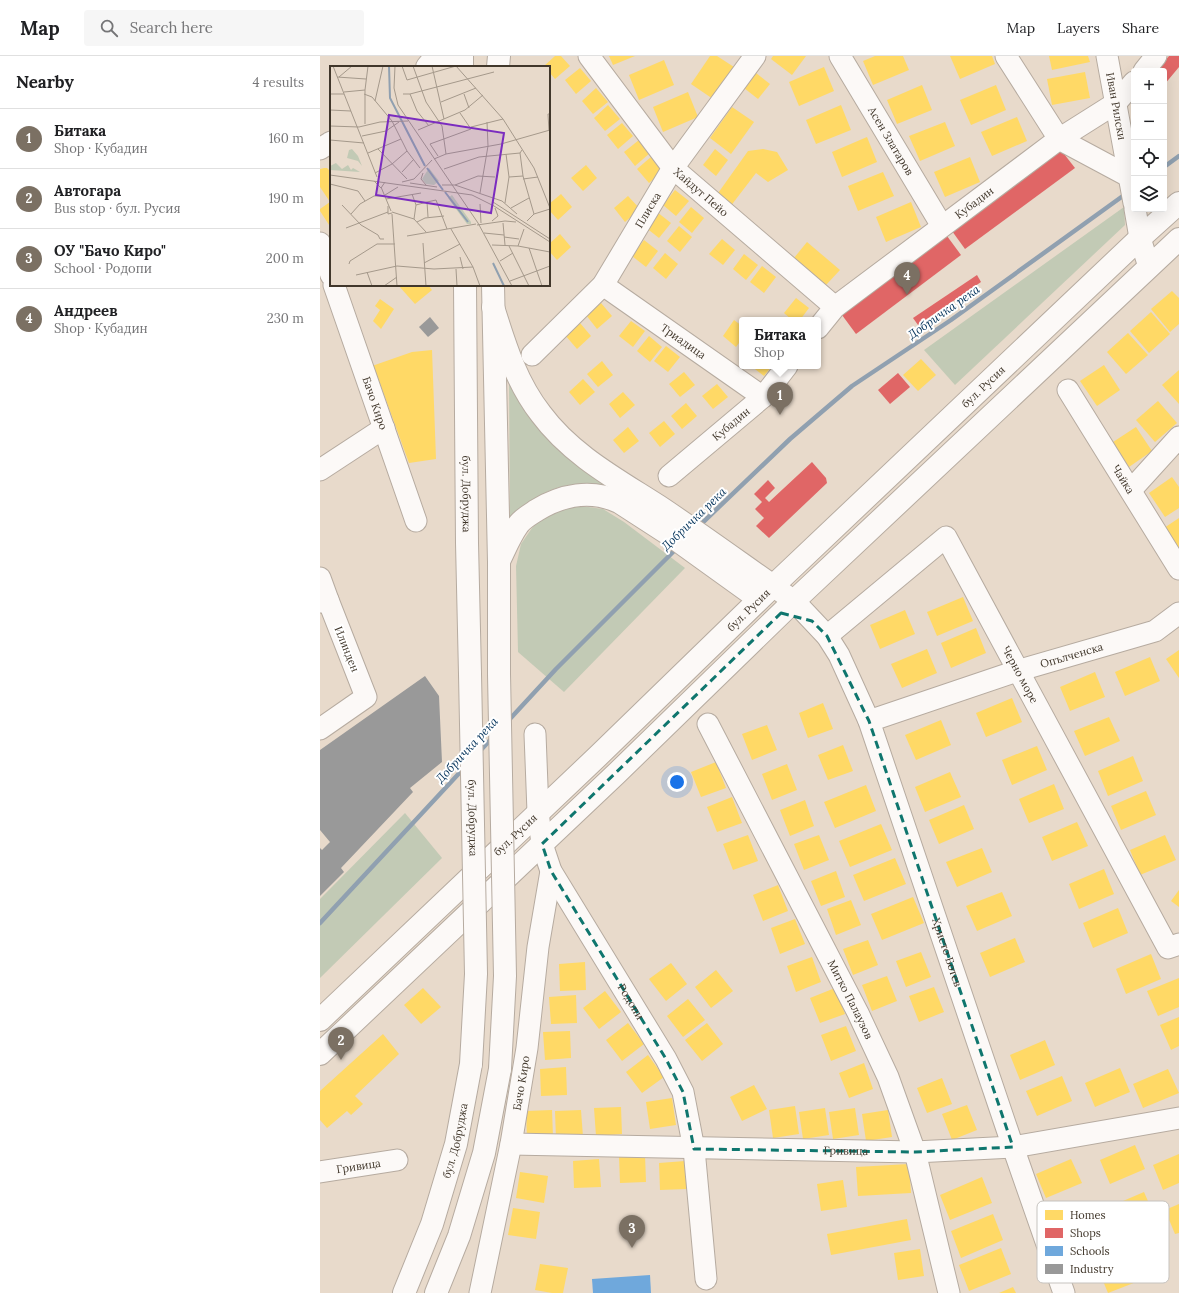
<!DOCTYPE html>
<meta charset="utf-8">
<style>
:root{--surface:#fff;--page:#f6f6f6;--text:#202124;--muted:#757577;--line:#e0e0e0;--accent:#7b7063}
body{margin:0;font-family:Lora,serif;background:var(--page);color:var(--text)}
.controls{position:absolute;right:12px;top:12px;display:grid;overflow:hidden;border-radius:4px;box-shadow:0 4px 16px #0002}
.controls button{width:36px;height:36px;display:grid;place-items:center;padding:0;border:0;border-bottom:1px solid var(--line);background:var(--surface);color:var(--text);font:20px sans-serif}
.you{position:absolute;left:357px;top:726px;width:14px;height:14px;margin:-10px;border:3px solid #fff;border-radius:50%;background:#1a73e8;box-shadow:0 0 0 6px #1a73e833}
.badge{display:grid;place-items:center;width:26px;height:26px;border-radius:50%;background:var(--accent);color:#fff;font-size:13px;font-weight:700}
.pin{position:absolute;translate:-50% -33px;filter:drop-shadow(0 1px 2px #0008)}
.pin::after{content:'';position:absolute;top:21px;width:14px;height:12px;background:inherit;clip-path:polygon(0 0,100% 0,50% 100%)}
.popup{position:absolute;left:419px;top:261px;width:82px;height:52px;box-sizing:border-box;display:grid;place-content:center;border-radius:4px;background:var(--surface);filter:drop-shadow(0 1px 3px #0005);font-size:13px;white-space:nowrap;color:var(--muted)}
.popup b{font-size:15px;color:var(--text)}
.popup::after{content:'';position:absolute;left:50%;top:100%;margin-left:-8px;border:8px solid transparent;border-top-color:var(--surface)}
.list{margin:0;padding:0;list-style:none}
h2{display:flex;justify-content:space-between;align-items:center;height:52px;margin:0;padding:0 16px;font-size:17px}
h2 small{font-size:13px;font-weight:400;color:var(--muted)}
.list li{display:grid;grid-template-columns:26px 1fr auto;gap:12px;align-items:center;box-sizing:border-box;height:60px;padding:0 16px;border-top:1px solid var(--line)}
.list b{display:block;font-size:15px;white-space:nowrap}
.list p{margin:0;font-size:13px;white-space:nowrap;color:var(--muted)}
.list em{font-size:13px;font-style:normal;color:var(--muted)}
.icon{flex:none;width:22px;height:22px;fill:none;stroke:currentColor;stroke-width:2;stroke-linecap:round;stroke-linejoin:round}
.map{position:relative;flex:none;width:859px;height:1237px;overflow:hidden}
header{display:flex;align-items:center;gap:24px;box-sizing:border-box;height:56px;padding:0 20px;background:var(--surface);border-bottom:1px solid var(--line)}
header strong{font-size:19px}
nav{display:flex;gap:22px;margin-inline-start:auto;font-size:14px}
.search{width:280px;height:36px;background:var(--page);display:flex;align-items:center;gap:10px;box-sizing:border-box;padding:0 14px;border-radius:4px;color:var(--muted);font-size:15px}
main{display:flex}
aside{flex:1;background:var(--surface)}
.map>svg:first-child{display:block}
.green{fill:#c2cab5}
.homes{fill:#ffd966}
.shops{fill:#e06666}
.schools{fill:#6fa8dc}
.industry{fill:#999}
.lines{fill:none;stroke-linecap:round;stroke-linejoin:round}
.stream{stroke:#90a0b0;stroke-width:4.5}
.minor-casing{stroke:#b6aba0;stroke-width:23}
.major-casing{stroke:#b6aba0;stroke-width:24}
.minor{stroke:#fcf9f7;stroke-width:21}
.major{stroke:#fcf9f7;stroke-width:22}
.major-bridge-casing{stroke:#b6aba0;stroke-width:24;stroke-linecap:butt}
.major-bridge{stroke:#fcf9f7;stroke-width:22}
.marked{fill:none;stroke:#0f766e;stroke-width:3;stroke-dasharray:8 5;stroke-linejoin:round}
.labels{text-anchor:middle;stroke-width:4;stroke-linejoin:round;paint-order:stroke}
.street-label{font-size:11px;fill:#41372b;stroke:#fff}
.water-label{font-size:12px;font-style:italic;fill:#03325a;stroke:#fff}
.inset-river{fill:none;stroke:#90a0b0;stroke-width:2}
.inset-road{fill:none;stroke:#a5998b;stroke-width:1}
.view{fill:#7b2cbf;fill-opacity:0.15;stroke:#7b2cbf;stroke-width:2}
.inset-edge{fill:none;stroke:#41372b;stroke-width:2}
.key{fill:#fff;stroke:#c6c3bf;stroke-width:1}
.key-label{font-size:11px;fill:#41372b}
</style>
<header>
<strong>Map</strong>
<div class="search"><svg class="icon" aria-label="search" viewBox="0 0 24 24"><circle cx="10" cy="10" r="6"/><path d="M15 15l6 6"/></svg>Search here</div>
<nav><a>Map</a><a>Layers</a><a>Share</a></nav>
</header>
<main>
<aside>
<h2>Nearby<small>4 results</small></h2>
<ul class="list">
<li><span class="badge">1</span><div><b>Битака</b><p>Shop · Кубадин</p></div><em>160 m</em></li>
<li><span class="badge">2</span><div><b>Aвтогара</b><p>Bus stop · бул. Русия</p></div><em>190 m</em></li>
<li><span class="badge">3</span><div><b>ОУ &quot;Бачо Киро&quot;</b><p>School · Родопи</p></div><em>200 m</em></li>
<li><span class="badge">4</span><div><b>Андреев</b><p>Shop · Кубадин</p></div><em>230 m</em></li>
</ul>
</aside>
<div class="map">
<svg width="859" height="1237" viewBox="0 0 859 1237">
<rect width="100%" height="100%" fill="#e8dacb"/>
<g class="green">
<path d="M804 151 805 169 635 329 604 294Z"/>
<path d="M189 324 286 429C277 429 267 427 258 428 228 431 212 442 190 463Z"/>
<path d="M261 450 283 453 304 466 365 512 244 636 198 596 196 510 201 488 212 472 225 460 239 454Z"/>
<path d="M85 757 122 802 0 922V843Z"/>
</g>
<g class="homes">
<path d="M235 0H241L250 10 235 23 229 16V11L224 10Z"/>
<path d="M289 0H315L293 9Z"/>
<path d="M390 0H397L414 11 393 43 371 28Z"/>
<path d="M453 0H486L472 19 451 3Z"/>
<path d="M555 0H583L589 14 553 29 543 5Z"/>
<path d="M630 0H672L675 8 640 23Z"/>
<path d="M729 0H768L770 6 732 14Z"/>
<path d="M344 4 354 29 319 44 309 19Z"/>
<path d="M504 11 514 35 479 50 469 26Z"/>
<path d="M260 12 271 25 256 38 245 24Z"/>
<path d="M765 16 770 42 732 49 727 23Z"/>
<path d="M436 17 450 28 438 43 424 32Z"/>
<path d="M602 29 612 54 577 68 567 44Z"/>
<path d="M676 29 686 54 651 69 640 44Z"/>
<path d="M276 32 288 46 273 58 262 45Z"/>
<path d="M368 36 378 61 343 76 333 51Z"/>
<path d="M288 49 300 63 285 75 274 62Z"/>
<path d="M521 49 531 74 496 88 486 64Z"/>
<path d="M412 51 434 66 411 98 390 82Z"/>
<path d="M697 61 707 85 672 100 661 76Z"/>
<path d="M625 66 635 90 600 105 589 80Z"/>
<path d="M302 67 313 80 298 93 287 79Z"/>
<path d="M547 81 557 106 522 121 512 96Z"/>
<path d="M319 84 330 97 315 110 304 96Z"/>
<path d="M395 93 408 104 396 120 383 109Z"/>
<path d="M443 93 457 96 468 114 448 126 436 117 410 151 396 140 428 95Z"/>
<path d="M332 100 344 114 329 127 317 113Z"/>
<path d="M650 101 660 126 625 141 614 116Z"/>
<path d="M266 109 277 122 263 135 251 122Z"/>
<path d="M4 112H7L11 116V172L0 155V153L10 146 0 131V113Z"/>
<path d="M563 116 574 140 538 155 528 130Z"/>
<path d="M355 134 369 145 356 160 343 149Z"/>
<path d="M241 138 252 151 238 164 229 154V148Z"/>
<path d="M308 140 320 153 305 166 294 152Z"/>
<path d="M591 146 601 171 566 186 556 161Z"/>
<path d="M371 151 384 162 372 177 359 166Z"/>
<path d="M337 156 351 167 339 182 325 171Z"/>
<path d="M359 170 372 181 360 196 347 185Z"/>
<path d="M240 178 251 191 237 204 229 195V188Z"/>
<path d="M402 183 415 194 403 209 389 198Z"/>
<path d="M324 184 338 195 326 211 312 200Z"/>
<path d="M487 186 520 214 506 229 474 202Z"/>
<path d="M345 197 358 208 346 223 333 212Z"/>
<path d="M424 198 438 209 426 224 413 213Z"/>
<path d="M442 210 456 221 444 237 430 226Z"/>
<path d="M78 229H108L112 234 95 248Z"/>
<path d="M852 235 859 242V268L850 276 831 253Z"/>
<path d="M476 242 489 252 480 264H472L464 257Z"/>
<path d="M60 243 74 253 61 273 53 265 60 254 55 250Z"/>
<path d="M281 247 292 260 277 273 266 259Z"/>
<path d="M831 256 850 278 829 297 810 275Z"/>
<path d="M414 264 422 270V283L416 291 403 280Z"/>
<path d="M311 265 325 275 313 291 299 280Z"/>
<path d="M260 267 271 280 257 293 245 279Z"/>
<path d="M808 277 828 299 806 318 787 296Z"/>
<path d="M329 280 342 291 330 306 317 295Z"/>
<path d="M346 290 360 301 348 316 334 305Z"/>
<path d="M112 294 116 403 89 407 59 325 58 326 52 310 92 296Z"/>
<path d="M601 303 616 319 598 335 583 319Z"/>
<path d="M282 305 293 319 278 331 267 318Z"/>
<path d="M784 309 800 334 777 350 760 325Z"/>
<path d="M431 310H452L444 320Z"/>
<path d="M859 314V348L842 329Z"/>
<path d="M364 316 375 329 360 341 349 328Z"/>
<path d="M263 323 275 336 260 349 249 336Z"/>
<path d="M397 328 408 341 393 353 382 340Z"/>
<path d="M303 336 315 349 300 362 289 348Z"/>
<path d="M838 345 857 367 835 386 816 364Z"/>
<path d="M366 347 377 360 362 373 351 360Z"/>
<path d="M344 365 355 378 340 391 329 377Z"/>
<path d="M308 371 319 385 304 397 293 384Z"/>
<path d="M816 371 832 395 809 411 793 386Z"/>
<path d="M852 421 859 431V452L845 461 829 437Z"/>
<path d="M859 462V495L844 472Z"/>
<path d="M643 541 653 565 617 580 607 556Z"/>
<path d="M585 554 595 578 560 593 550 569Z"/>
<path d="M656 572 666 597 631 612 621 587Z"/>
<path d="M607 593 617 617 582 632 571 608Z"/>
<path d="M859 594V622L846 603Z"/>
<path d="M830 601 840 625 805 640 795 616Z"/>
<path d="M775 616 785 641 750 655 740 631Z"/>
<path d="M692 642 702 666 666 681 656 657Z"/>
<path d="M503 647 513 673 488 682 479 657Z"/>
<path d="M789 661 800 685 765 700 754 675Z"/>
<path d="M621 664 631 689 596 704 585 679Z"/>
<path d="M447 669 457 694 432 704 422 678Z"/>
<path d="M523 689 533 715 508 724 498 699Z"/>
<path d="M717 690 727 714 692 729 682 704Z"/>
<path d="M813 700 823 725 788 740 778 715Z"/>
<path d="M396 706 406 732 381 741 371 716Z"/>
<path d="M467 708 477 734 452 744 442 718Z"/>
<path d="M630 716 641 741 605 756 595 731Z"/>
<path d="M734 728 744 753 709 767 699 743Z"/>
<path d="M546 729 556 755 515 772 504 746Z"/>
<path d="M826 735 836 759 801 774 791 750Z"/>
<path d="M412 741 422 767 397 776 387 751Z"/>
<path d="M485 744 494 770 470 780 460 754Z"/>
<path d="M644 749 654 773 619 788 609 764Z"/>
<path d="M757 766 768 790 732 805 722 781Z"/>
<path d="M561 768 572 794 530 811 519 785Z"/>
<path d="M428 779 438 805 413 814 403 788Z"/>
<path d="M499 779 509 804 484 814 474 788Z"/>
<path d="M845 779 856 804 820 819 810 794Z"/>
<path d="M662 792 672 816 637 831 626 806Z"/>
<path d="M575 802 586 828 544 845 533 819Z"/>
<path d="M784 813 794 838 759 853 749 828Z"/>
<path d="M516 815 525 841 501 850 491 825Z"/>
<path d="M458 829 468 855 443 865 433 839Z"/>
<path d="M859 834V851L851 845Z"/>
<path d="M682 836 692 860 657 875 646 850Z"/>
<path d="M593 841 604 867 562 884 551 858Z"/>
<path d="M531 844 541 869 516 879 507 853Z"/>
<path d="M798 852 808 877 773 892 763 867Z"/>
<path d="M475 863 485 888 460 898 451 872Z"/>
<path d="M695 882 705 906 670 921 660 897Z"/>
<path d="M548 884 558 909 533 919 523 893Z"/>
<path d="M601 896 611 921 586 931 576 905Z"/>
<path d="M831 898 841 923 806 938 796 913Z"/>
<path d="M492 901 501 926 476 936 467 910Z"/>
<path d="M265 906 266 934 240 935 239 908Z"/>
<path d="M351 907 367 928 346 945 329 923Z"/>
<path d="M396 914 413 935 391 952 375 931Z"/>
<path d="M567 920 577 945 552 955 542 929Z"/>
<path d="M859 922V951L838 960 827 935Z"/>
<path d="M614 931 624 956 599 966 589 940Z"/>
<path d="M103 932 121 951 101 968 84 949Z"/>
<path d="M515 932 525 958 500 967 490 942Z"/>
<path d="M285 935 301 956 279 973 263 952Z"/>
<path d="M256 939 257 967 231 968 229 941Z"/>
<path d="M368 943 385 964 363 981 347 960Z"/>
<path d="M859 961V990L851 994 840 969Z"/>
<path d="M308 967 324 988 302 1005 286 984Z"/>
<path d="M387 967 403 988 382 1005 365 984Z"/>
<path d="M526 970 536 995 511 1005 501 979Z"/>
<path d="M250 975 251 1002 225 1004 223 976Z"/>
<path d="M63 978 79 998 35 1040 43 1048 31 1059 27 1055 7 1072 0 1064V1035Z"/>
<path d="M725 984 735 1009 700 1024 690 999Z"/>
<path d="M328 999 344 1021 322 1037 306 1016Z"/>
<path d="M544 1007 553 1033 529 1042 519 1017Z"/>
<path d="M246 1011 247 1039 221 1040 220 1013Z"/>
<path d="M800 1012 810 1036 775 1051 765 1027Z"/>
<path d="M848 1013 859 1037 823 1052 813 1028Z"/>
<path d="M742 1020 752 1045 717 1060 706 1035Z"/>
<path d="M622 1022 632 1048 607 1057 597 1032Z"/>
<path d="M434 1029 447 1053 422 1065 410 1041Z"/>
<path d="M352 1042 356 1069 330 1073 326 1046Z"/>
<path d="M647 1049 657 1074 632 1084 622 1058Z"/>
<path d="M475 1050 479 1078 453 1082 449 1054Z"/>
<path d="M301 1051 302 1078 276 1080 274 1052Z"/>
<path d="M505 1052 509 1079 483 1083 479 1056Z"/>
<path d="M535 1052 539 1079 513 1083 509 1056Z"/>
<path d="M232 1054 233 1081 207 1082 206 1055Z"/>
<path d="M261 1054 263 1081 236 1083 235 1055Z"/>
<path d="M568 1054 572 1081 546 1085 542 1058Z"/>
<path d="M815 1089 825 1113 790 1128 780 1104Z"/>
<path d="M859 1098V1127L843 1134 833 1109Z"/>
<path d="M325 1099 326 1126 300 1127 299 1100Z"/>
<path d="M279 1103 281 1131 254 1132 253 1105Z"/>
<path d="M751 1103 762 1127 726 1142 716 1118Z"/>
<path d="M365 1105 367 1133 340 1134 339 1107Z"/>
<path d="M589 1108 591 1137 538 1140 536 1111Z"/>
<path d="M200 1116 228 1120 224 1147 196 1142Z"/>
<path d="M662 1121 672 1147 630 1164 620 1139Z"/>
<path d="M523 1124 527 1151 501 1155 497 1128Z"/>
<path d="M824 1136 835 1161 800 1176 789 1151Z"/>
<path d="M859 1148V1177L855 1178 845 1154Z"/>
<path d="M781 1151 791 1176 756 1190 746 1166Z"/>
<path d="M193 1152 220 1156 216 1183 188 1179Z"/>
<path d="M673 1158 683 1184 641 1202 631 1175Z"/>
<path d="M587 1163 591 1184 511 1199 507 1178Z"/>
<path d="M681 1192 691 1218 649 1235 639 1209Z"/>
<path d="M600 1193 604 1220 578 1224 574 1197Z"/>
<path d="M813 1198 824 1223 788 1237 778 1213Z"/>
<path d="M220 1208 248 1212 243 1237H232L215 1234Z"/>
<path d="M693 1231 696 1237H679Z"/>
</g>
<g class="shops">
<path d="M849 0H859V11L844 29V15H836Z"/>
<path d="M741 94 755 112 645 193 632 175Z"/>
<path d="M627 180 641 199 536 278 522 259Z"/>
<path d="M657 219 661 226 598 269 593 262Z"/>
<path d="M578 317 590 331 570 348 558 334Z"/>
<path d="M492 406 506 422 507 427 449 482 436 470 444 462 435 453 442 446 434 438 448 424 455 432 445 442 449 446Z"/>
</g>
<path class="schools" d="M330 1219 331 1237H273L272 1223Z"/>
<g class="industry">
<path d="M110 261 119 272 108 281 99 271Z"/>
<path d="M105 620 119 640 122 706 90 732 93 736 21 812 24 816 0 840V792L2 794 10 786 0 774V694Z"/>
</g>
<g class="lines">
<g class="stream">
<path d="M844 111 859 100"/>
<path d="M378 471 470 383 532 330 631 264 807 137"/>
<path d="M188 665 236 613 357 492"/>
<path d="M159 696 173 681"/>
<path d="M0 867 144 712"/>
</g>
<defs>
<g id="minor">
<path id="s1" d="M269 0 353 112 515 251"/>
<path id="s2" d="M520 0 622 170"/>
<path d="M686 0 739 83 810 121"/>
<path id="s3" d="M787 0 814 147"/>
<path d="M123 11 139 0"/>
<path d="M824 15 836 0"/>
<path d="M0 93 11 86"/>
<path d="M815 153 820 182 829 211"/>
<path d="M0 187 11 219"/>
<path id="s4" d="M14 229 96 465"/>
<path id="s5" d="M283 229 443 341"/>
<path id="s6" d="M498 272 515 251 739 83 796 47 814 26"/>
<path id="s7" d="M212 299 283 229 353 112 435 0"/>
<path id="s8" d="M748 334 859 513"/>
<path d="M0 414 64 372"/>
<path id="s9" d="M349 420 443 341 467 310"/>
<path d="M811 434 859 381"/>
<path d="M0 522 8 544 0 546"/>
<path id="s10" d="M453 530 474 545 507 580 519 599 549 665 693 1091 744 1237"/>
<path id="s11" d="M507 580 626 481 848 892 859 888"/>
<path id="s12" d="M549 665 697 615 835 575 859 557"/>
<path id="s13" d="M388 668 538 957 568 1021 595 1096 629 1237"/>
<path d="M0 673 46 641 8 544"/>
<path id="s14" d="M215 678 218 756 222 788 231 815 346 1003 363 1036 374 1093 386 1223"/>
<path id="s15" d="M191 1088 595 1096 693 1091 859 1062"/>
<path id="s16" d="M0 1116 77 1104"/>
<path id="s17" d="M160 1237 191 1088 207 992 218 891 231 815"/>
</g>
<g id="major">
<path d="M142 0V11"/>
<path d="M107 11 116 0"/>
<path d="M178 11 179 0"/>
<path id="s18" d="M145 229 147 487 150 618"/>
<path d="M173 229 179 506V618"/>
<path d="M173 251C185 289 196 326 221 358 252 400 300 425 343 453 380 478 416 504 453 530"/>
<path d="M179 505C185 493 190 480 198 469 202 463 211 458 217 454 242 439 271 433 299 446L350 479 439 543"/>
<path id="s19" d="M0 964 278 700 453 530 820 182 859 147"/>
<path d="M0 998 296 718 474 545 859 183"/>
<path id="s20" d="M84 1237 112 1168 136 1088 151 1008"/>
<path d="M116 1237 139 1180 164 1097 180 1013"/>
</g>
</defs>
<use href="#minor" class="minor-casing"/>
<use href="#major" class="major-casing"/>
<use href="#minor" class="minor"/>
<use href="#major" class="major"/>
<defs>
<g id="major-bridge">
<path id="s21" d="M150 618 156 918 151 1008"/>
<path d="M179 618 185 920 180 1013"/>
</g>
</defs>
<use href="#major-bridge" class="major-bridge-casing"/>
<use href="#major-bridge" class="major-bridge"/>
</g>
<path class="marked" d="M461 557 492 565 507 580 549 665 693 1091 595 1096 374 1093 363 1036 346 1003 231 815 222 788Z"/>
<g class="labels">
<g class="street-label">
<text dy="4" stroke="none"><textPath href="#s3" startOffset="51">Иван Рилски</textPath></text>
<text dy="4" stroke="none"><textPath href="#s2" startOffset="99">Асен Златаров</textPath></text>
<text dy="4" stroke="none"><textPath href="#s1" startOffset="177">Хайдут Пейо</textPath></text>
<text dy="4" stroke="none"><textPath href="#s6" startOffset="201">Кубадин</textPath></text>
<text dy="4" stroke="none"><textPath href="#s7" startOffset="187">Плиска</textPath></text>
<text dy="4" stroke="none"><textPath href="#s5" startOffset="98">Триадица</textPath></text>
<text dy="4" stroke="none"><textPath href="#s19" startOffset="917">бул. Русия</textPath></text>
<text dy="4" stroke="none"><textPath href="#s4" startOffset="125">Бачо Киро</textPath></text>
<text dy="4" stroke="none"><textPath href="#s9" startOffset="81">Кубадин</textPath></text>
<text dy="4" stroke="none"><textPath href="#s8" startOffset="105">Чайка</textPath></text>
<text dy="4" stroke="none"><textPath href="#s18" startOffset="209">бул. Добруджа</textPath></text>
<text dy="4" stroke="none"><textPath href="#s19" startOffset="593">бул. Русия</textPath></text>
<text transform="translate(27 593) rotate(68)" y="4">Илинден</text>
<text dy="4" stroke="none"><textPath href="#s12" startOffset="213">Опълченска</textPath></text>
<text dy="4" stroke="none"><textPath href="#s11" startOffset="311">Черно море</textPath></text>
<text dy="4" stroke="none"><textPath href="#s21" startOffset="144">бул. Добруджа</textPath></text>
<text dy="4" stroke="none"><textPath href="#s19" startOffset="269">бул. Русия</textPath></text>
<text dy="4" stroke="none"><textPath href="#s10" startOffset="413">Христо Ботев</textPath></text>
<text dy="4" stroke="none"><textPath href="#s13" startOffset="310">Митко Палаузов</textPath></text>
<text dy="4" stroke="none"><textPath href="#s14" startOffset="292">Родопи</textPath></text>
<text dy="4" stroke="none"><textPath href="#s17" startOffset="214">Бачо Киро</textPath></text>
<text dy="4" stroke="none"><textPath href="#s20" startOffset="161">бул. Добруджа</textPath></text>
<text dy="4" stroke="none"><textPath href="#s15" startOffset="335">Гривица</textPath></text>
<text dy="4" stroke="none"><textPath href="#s16" startOffset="39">Гривица</textPath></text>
</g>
<g class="water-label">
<text transform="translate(624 256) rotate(-35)" y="4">Добричка река</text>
<text transform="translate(374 463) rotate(-44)" y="4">Добричка река</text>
<text transform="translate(147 694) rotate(-47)" y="4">Добричка река</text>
</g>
</g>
<g transform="translate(10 10)">
<rect width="220" height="220" fill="#e8dacb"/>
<path d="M22 83 28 90 32 100 28 95 17 92 19 84ZM6 97 12 103 18 99 21 104 23 102 30 106 0 104V100ZM99 102 109 115 104 119 96 118 92 113ZM122 129 141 156V158H137L118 132Z" fill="#c2cab5"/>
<path class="inset-river" d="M59 0 60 32 95 100M97 102 113 124M115 126 138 156M163 197 174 220"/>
<path class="inset-road" d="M3 0 47 111M65 0 64 22 68 39 148 157 182 220M72 0 77 14 126 0M83 0 96 36 112 60 116 88M102 0 114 53M126 0 173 53 204 102 220 142M7 11 36 13M9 11 22 0M14 26 35 24M0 28H14M34 28 42 31 62 55 77 85 90 102M73 28H80L164 6M80 28 87 45 99 60M134 28 139 42M45 35 53 0M111 36 146 22M0 44 21 45M35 58V24L38 0M0 60 29 61 50 56 78 55M141 61 173 53M88 64 135 44 153 29M219 65 218 48H220M32 70 56 65 69 56M0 74 34 77M48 83 77 113M38 87 71 73M190 87 193 110 204 148M108 90 100 78 141 63 130 47M104 93 116 88 171 78 220 64M114 103 149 91 190 87 192 84M72 106 84 93M45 107 62 98 77 85M93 107 91 113 96 119M0 109 142 129 164 140 220 176M179 111 193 110M193 113 208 111M44 115 51 122 55 116M72 116 84 113 102 94M80 117 107 121M0 118 28 125 35 135M112 119H125L148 110 165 111M125 119 172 135 187 148M51 121 61 145M150 127 158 80 157 56M82 128 86 139 84 153M55 129 68 121M56 133 91 127M97 136 106 134 117 163M163 136 220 173M175 137 179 111 176 88M150 138 151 157M12 139 31 159 48 169 50 173H54M86 139 97 136 98 151M58 140V148L62 147M181 142 199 132M62 146 84 153 96 166M21 148 30 138 44 130H55M62 148 67 220M162 155 168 150 165 142M197 155 204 148 220 143M87 156 95 152 114 150M173 157 175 179M147 159 175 155 186 156M16 162 58 146M121 163 143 201 150 220M154 167 174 169M77 170 146 158M174 171 189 173M93 177 96 220M162 179 188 180 220 186M179 180 199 220M188 180 194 163M199 182 212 220M130 191 133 203M170 195 183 187M94 197 130 178M19 198 20 195 47 178H65M126 203 127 220M37 206 42 220M26 209 67 200 104 203 143 201M180 215 220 200M54 220 67 211"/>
<path class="view" d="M59 49 174 67 161 147 46 129Z"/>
<rect width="220" height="220" class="inset-edge"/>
</g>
<rect x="717" y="1145" width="132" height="82" rx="6" class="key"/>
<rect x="725" y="1154" width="18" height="10" fill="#ffd966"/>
<rect x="725" y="1172" width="18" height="10" fill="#e06666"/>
<rect x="725" y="1190" width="18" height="10" fill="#6fa8dc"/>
<rect x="725" y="1208" width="18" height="10" fill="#999"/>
<g class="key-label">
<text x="750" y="1163">Homes</text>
<text x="750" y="1181">Shops</text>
<text x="750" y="1199">Schools</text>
<text x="750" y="1217">Industry</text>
</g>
</svg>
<div class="controls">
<button>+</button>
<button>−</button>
<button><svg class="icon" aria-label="locate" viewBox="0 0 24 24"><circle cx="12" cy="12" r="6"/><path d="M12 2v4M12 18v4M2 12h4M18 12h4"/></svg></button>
<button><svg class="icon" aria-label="layers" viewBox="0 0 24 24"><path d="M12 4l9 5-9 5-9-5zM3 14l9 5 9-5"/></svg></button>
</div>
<div class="you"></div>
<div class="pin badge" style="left:460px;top:359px">1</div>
<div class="popup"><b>Битака</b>Shop</div>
<div class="pin badge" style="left:21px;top:1004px">2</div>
<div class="pin badge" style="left:312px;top:1192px">3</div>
<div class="pin badge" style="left:587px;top:239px">4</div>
</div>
</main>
